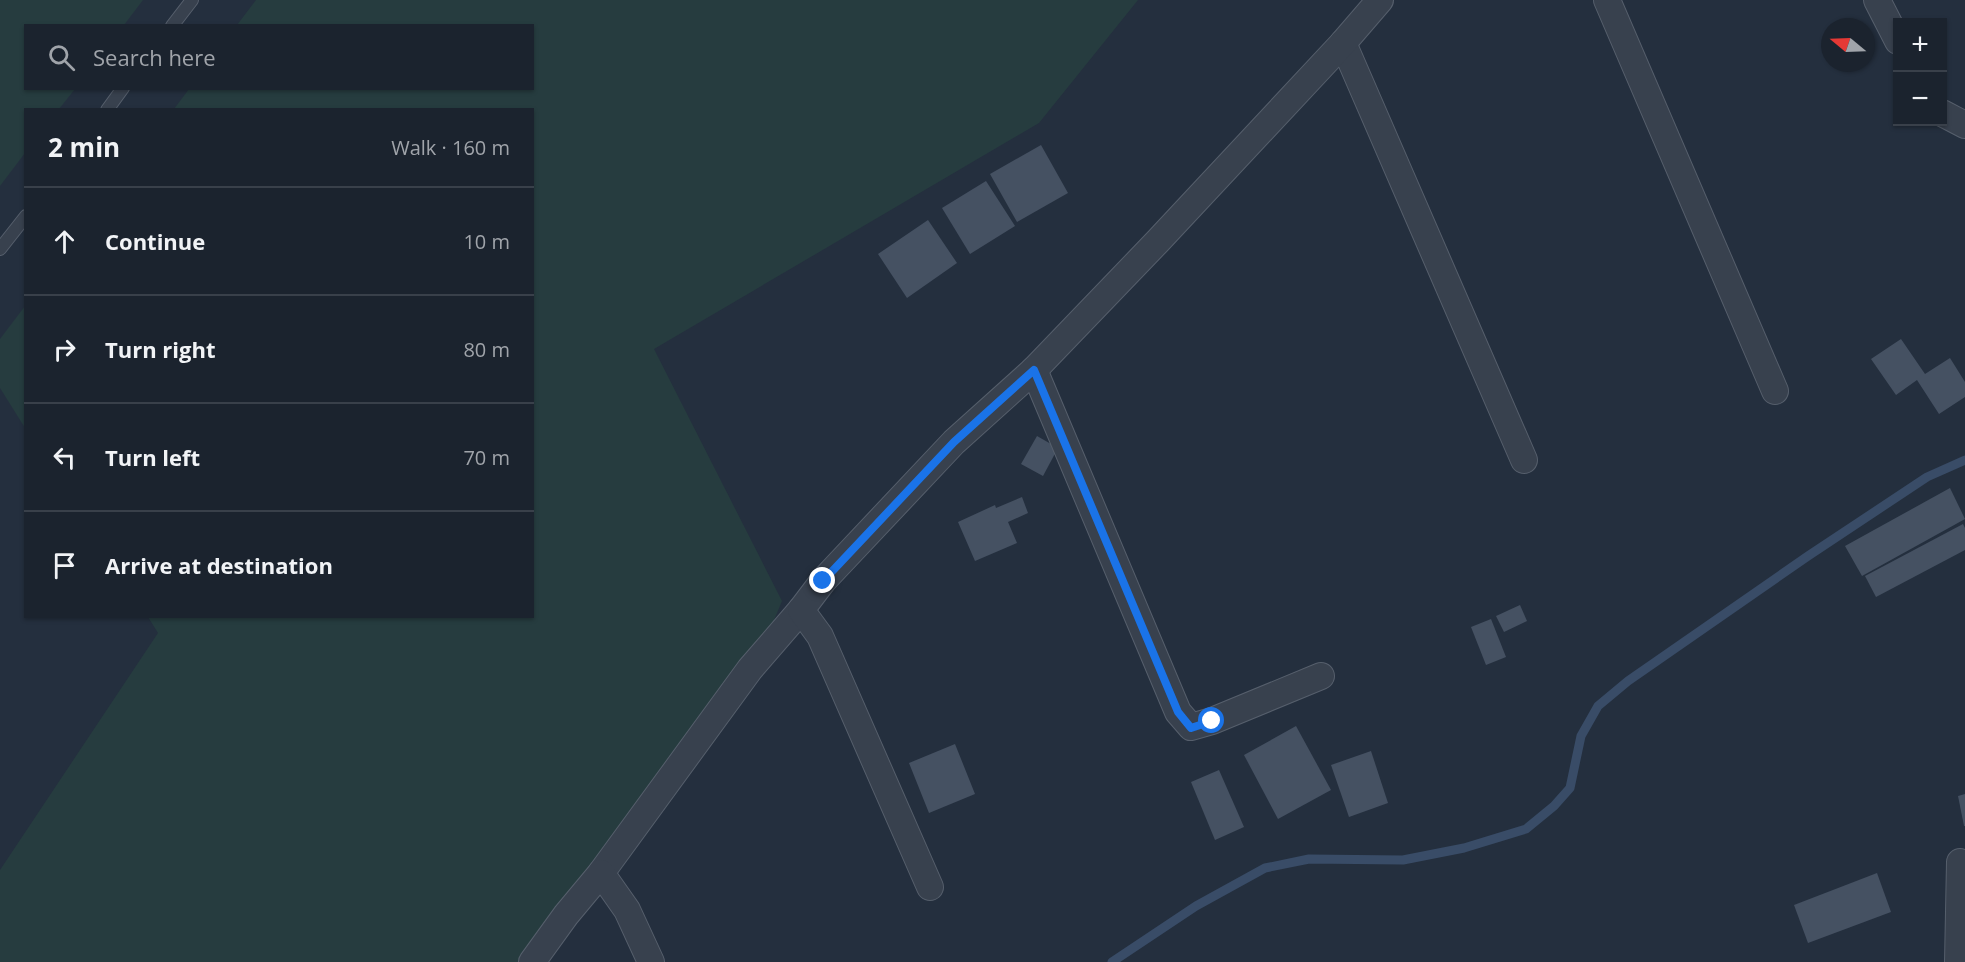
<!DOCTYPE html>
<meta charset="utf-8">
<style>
:root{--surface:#1b232e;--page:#282f3a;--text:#f1f3f6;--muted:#a0a4aa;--line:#39404a}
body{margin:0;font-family:"Open Sans",sans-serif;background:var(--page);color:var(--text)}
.controls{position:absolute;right:18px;top:18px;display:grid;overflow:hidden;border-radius:0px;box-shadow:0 2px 4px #0004}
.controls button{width:54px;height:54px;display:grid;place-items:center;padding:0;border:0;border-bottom:2px solid var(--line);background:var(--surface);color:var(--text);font:30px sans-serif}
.compass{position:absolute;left:1821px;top:18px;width:54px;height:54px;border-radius:50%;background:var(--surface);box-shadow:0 2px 4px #0004;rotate:289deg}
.stop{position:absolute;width:18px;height:18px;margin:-14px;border:4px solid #1a73e8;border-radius:50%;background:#fff}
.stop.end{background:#1a73e8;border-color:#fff;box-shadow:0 2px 6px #0008}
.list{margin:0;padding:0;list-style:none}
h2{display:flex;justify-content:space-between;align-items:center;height:78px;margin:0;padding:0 24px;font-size:26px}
h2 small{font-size:20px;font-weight:400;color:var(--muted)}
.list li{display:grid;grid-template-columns:39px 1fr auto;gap:18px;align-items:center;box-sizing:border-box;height:108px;padding:0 24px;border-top:2px solid var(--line)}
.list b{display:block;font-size:22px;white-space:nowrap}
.list em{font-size:20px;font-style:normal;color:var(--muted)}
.icon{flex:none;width:33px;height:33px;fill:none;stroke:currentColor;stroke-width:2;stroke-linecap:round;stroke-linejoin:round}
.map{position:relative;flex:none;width:1965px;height:962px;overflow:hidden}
.search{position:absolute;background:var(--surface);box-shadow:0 2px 4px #0004;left:24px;top:24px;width:510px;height:66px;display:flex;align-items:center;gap:15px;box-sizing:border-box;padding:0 21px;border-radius:0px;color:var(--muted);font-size:22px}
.panel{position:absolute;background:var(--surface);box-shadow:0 2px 4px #0004;left:24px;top:108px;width:510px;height:510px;border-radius:0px}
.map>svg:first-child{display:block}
.green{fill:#263c3f}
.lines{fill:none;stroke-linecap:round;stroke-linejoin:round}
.stream{stroke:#394c67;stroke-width:9}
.building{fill:#455162}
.lane-casing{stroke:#565f6c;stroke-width:14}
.street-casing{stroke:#565f6c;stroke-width:28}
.lane{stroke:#38414e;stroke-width:12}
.street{stroke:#38414e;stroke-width:26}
.route{stroke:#1a73e8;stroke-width:8}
</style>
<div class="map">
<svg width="1965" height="962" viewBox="0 0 1965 962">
<rect width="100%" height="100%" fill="#242f3e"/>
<g class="green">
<path d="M0 0H143L124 25 26 26V88L75 89 59 109 26 110 25 153 0 186Z"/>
<path d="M256 0H1138L1039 123 654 349 782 601 772 625 526 962H0V870L158 633 148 617 532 616V110L174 109 189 89 532 88V26L237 25Z"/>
<path d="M25 306V428L0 388V339Z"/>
</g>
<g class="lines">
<path class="stream" d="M1112 962 1196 906 1265 868 1309 859 1403 860 1464 848 1526 829 1554 806 1570 788 1581 736 1598 706 1628 681 1808 556 1927 477 1965 460"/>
</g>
<g class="building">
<path d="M1041 145 1068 193 1017 222 990 174Z"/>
<path d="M986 181 1015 226 970 254 942 208Z"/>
<path d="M928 220 957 263 907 298 878 254Z"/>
<path d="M1901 339 1925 374 1950 358 1965 382V397L1939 414 1917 380 1896 395 1871 359Z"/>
<path d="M1037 436 1058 448 1043 476 1021 464Z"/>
<path d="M1950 488 1965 519 1862 576 1845 546Z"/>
<path d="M1022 497 1028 513 1008 522 1017 543 975 561 958 522 995 505 996 508Z"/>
<path d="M1963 524 1965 528V550L1876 597 1865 576Z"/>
<path d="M1520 605 1527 621 1504 632 1496 616Z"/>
<path d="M1491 619 1506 657 1486 665 1471 627Z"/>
<path d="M1296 726 1331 790 1278 819 1244 755Z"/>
<path d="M955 744 975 794 929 813 909 763Z"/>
<path d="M1371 751 1388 803 1349 817 1331 765Z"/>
<path d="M1219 770 1244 827 1215 840 1191 782Z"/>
<path d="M1965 794V826H1964L1958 796Z"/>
<path d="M1877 873 1891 912 1808 943 1794 905Z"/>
</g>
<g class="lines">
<defs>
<g id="lane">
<path d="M172 26 192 0"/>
<path d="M107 110 123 88"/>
<path d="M0 249 26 216"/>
</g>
<g id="street">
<path d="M1607 0 1775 391"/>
<path d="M1877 0 1898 41"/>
<path d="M1343 43 1524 460"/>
<path d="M1942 113 1965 125"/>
<path d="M1034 370 1178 712 1191 727 1212 721 1321 676"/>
<path d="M601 873 750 669 801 610"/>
<path d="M930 887 820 636 801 610 823 581 954 442 1034 370 1158 241 1343 43 1380 0"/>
<path d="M532 962 566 915 601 873 627 910 651 962"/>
<path d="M1958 962 1960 862"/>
</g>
</defs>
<use href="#lane" class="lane-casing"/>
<use href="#street" class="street-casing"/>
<use href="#lane" class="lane"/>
<use href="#street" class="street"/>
</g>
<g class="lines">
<path class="route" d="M823 581 954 442 1034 370 1178 712 1191 728 1212 721"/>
</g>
</svg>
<div class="controls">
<button>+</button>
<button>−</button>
</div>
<svg class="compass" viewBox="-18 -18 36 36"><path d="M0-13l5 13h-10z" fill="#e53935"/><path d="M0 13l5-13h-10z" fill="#a0a4aa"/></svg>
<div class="stop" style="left:1212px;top:721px"></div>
<div class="stop end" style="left:823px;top:581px"></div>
<div class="search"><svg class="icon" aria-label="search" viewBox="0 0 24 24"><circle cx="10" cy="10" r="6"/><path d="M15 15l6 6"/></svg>Search here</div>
<section class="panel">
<h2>2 min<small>Walk · 160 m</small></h2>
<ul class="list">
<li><svg class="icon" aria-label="ahead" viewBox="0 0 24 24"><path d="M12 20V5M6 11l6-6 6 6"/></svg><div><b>Continue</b></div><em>10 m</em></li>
<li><svg class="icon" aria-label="right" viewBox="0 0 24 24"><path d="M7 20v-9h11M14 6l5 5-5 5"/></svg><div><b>Turn right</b></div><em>80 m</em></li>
<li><svg class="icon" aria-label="left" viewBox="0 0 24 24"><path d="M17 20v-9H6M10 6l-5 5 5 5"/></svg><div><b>Turn left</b></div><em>70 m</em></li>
<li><svg class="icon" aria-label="arrive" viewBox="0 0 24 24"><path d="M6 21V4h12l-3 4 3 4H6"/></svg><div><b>Arrive at destination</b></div></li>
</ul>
</section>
</div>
